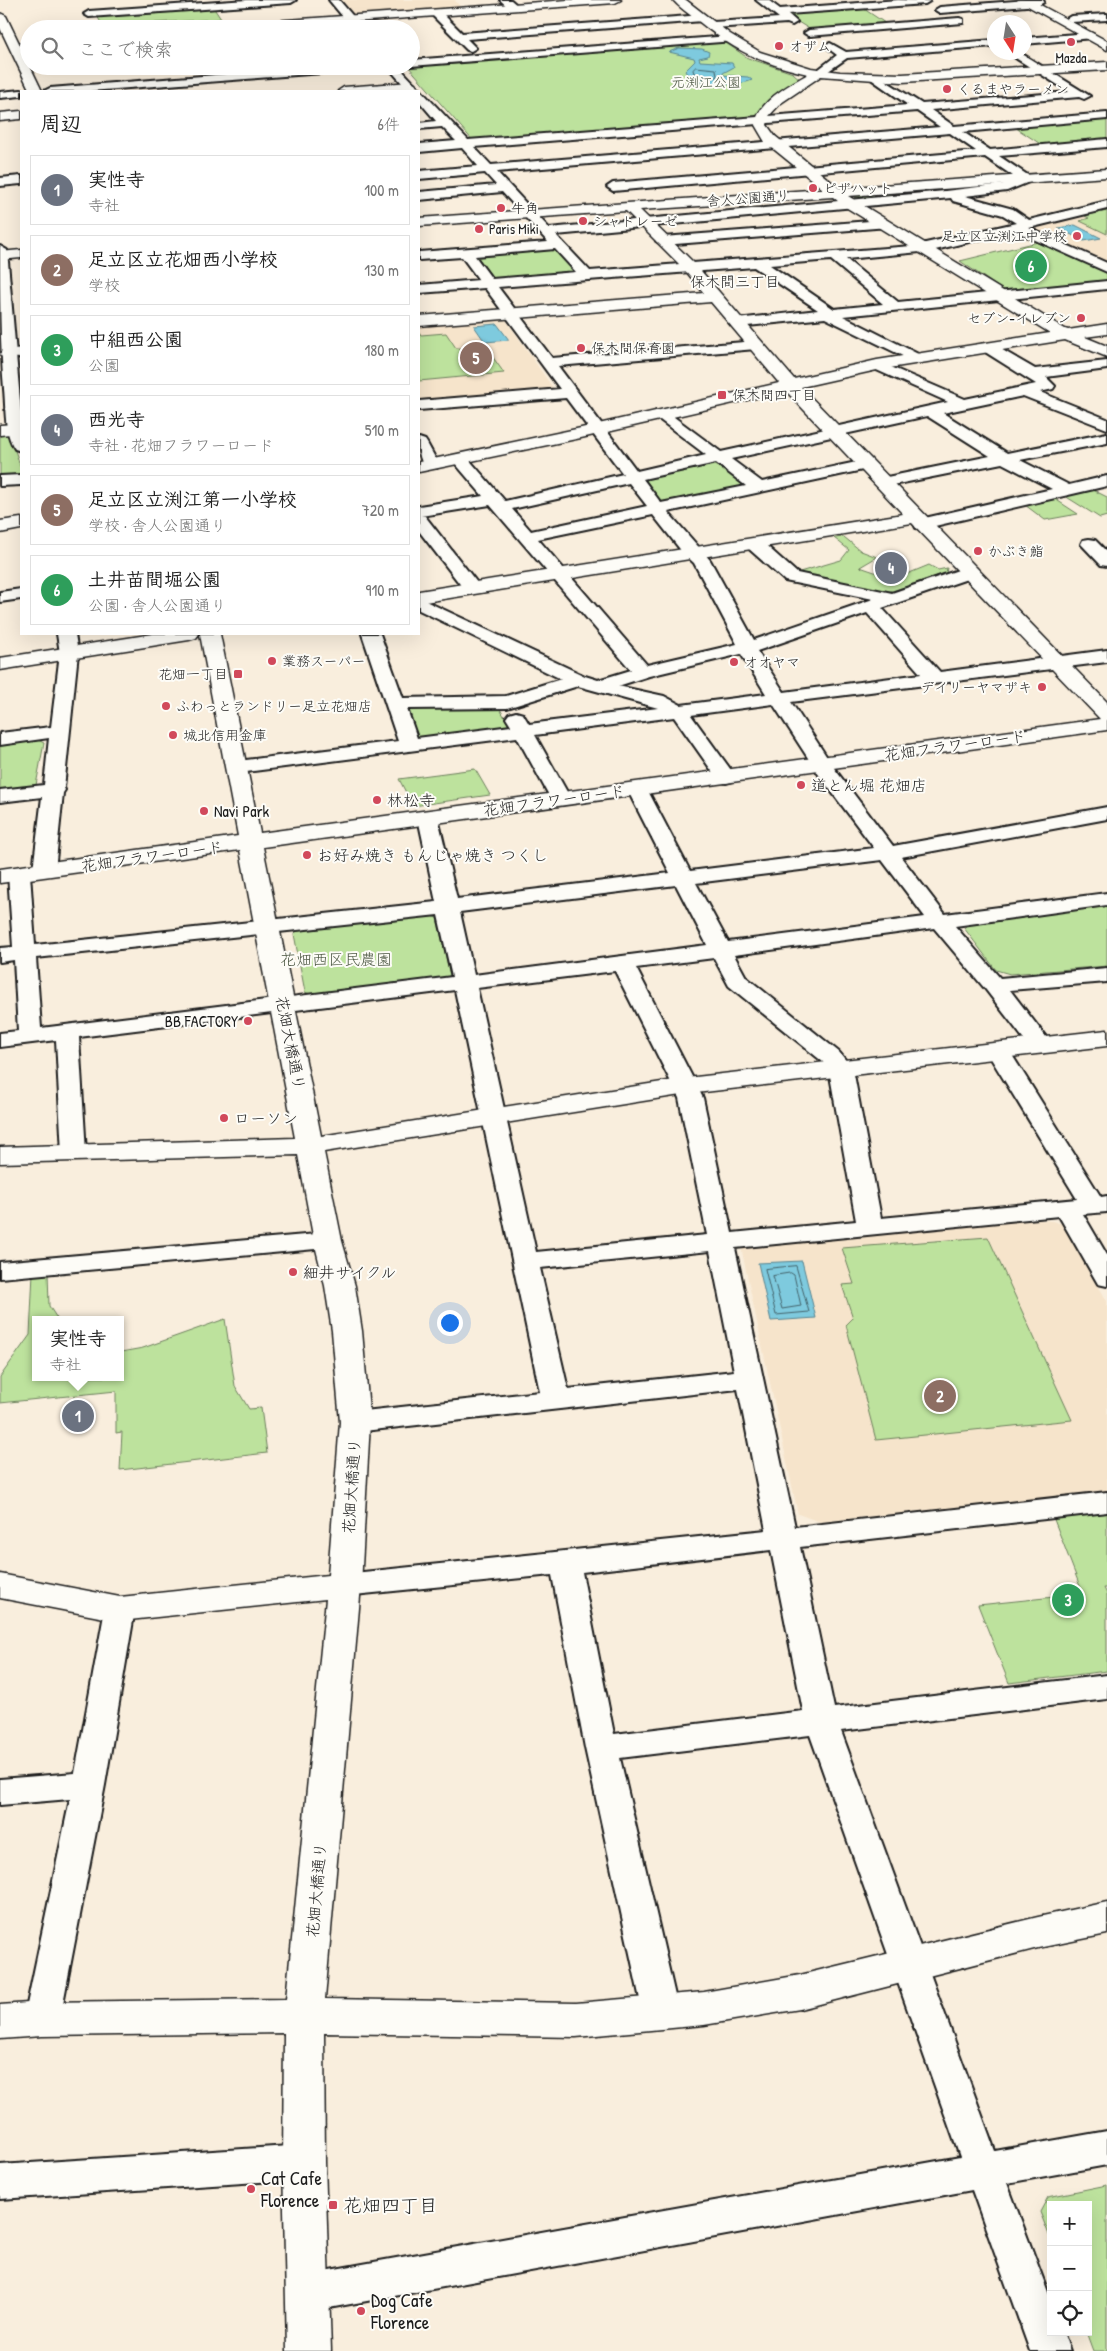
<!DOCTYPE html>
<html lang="ja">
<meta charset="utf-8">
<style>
:root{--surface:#fff;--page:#f2f2f2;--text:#222;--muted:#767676;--line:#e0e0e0;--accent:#d1495b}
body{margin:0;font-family:"Patrick Hand","Klee One",sans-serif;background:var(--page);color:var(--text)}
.controls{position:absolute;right:15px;bottom:15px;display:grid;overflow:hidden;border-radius:0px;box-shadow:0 5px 20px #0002}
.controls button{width:45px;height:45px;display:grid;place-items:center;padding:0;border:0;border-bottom:1px solid var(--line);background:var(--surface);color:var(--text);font:25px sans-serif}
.compass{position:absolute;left:987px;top:15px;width:45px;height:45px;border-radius:50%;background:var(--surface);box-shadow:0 5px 20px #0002;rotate:168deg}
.you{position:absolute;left:449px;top:1322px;width:18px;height:18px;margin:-12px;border:4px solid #fff;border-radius:50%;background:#1a73e8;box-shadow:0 0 0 8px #1a73e833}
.badge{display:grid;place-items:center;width:32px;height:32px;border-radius:50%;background:var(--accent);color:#fff;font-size:16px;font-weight:700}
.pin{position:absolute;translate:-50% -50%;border:2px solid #fff;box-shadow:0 1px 5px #0006}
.popup{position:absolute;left:32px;top:1316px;width:92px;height:65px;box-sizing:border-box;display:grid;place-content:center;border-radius:0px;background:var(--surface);filter:drop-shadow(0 1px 4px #0005);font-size:16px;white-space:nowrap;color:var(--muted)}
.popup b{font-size:19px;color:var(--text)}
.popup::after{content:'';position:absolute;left:50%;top:100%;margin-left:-10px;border:10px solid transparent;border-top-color:var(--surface)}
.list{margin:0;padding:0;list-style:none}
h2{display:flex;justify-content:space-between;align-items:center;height:65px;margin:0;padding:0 20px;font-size:21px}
h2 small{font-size:16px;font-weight:400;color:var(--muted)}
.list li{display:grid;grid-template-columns:32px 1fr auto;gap:15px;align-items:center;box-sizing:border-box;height:70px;margin:0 10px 10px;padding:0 10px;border:1px solid var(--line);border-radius:0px}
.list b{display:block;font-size:19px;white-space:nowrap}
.list p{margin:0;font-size:16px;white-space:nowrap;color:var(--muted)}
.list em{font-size:16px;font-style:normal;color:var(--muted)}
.icon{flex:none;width:28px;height:28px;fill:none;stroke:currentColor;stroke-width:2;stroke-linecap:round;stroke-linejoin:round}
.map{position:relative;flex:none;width:1107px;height:2351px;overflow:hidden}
.search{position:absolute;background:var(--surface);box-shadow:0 5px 20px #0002;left:20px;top:20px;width:400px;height:55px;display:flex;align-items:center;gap:12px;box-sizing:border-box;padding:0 18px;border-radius:28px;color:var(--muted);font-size:19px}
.panel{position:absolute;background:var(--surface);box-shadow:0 5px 20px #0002;left:20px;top:90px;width:400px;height:545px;border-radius:0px}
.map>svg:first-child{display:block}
.built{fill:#f6e4cb}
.green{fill:#bde29d;stroke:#6c7f5c}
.water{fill:#7ecade;stroke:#578490}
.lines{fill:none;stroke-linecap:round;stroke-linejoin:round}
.shore{stroke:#43626a;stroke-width:1}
.street-casing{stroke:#1c1c1c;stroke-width:4}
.secondary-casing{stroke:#1c1c1c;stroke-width:3}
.highway-casing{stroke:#1c1c1c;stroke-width:3}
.street{fill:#fdfcf7;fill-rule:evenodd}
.secondary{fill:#fdfcf7;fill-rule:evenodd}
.highway{fill:#fdfcf7;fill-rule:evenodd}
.poi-dot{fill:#d1495b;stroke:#fdfcf7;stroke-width:2}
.labels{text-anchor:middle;stroke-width:4;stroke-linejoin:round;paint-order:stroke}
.far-poi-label{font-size:14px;fill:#1c1c1c;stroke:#fdfcf7;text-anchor:start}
.far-park-label{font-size:14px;fill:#4c5743;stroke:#fdfcf7}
.far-street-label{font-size:14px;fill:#1c1c1c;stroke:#fdfcf7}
.far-neighbourhood-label{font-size:15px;fill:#1c1c1c;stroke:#fdfcf7}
.street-label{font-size:16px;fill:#1c1c1c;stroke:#fdfcf7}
.poi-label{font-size:16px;fill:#1c1c1c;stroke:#fdfcf7;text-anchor:start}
.park-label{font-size:16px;fill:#4c5743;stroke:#fdfcf7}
.near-poi-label{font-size:19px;fill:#1c1c1c;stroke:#fdfcf7;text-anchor:start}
</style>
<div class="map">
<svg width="1107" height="2351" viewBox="0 0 1107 2351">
<rect width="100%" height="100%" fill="#f9eedd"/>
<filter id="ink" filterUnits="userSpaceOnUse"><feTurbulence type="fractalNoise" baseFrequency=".02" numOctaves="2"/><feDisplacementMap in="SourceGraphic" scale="10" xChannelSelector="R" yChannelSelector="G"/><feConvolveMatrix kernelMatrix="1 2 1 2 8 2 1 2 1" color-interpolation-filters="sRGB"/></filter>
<g filter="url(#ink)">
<g class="built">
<path d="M340 0H456L455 1 463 9 354 16Z"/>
<path d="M1107 208V265L1029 228 1030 227Z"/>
<path d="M497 318 506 320 555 391 419 404V325Z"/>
<path d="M1028 1219 1052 1221 1063 1224 1107 1301V1491L820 1522 798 1514 741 1247Z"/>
</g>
<g class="green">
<path d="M213 7 221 19 103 26 97 16Z"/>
<path d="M861 7 888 25 811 30 785 14Z"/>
<path d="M723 41 748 58 793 73 801 80 764 106 754 119 474 142 408 66Z"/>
<path d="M1107 118V142L1045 147 1013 126Z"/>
<path d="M994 186 859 200 854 196V195Z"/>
<path d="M1107 211V234L1080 221 1089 218 1085 216Z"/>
<path d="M1042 241 1075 259 1107 271V282L1004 291 960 261Z"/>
<path d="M556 249 575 272 497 279 493 278 476 255Z"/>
<path d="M419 332 421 335 446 333 456 348 487 349 504 373 419 381Z"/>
<path d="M9 433 21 468V474L0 475V434Z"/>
<path d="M711 462 719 463 746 484 743 488 666 504 661 503 645 479Z"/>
<path d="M1091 489 1107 497V516L1100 518 1065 496Z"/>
<path d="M1055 499 1078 514 1045 520 1025 505Z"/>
<path d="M844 537 861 551 877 557 860 567 895 579 929 565 938 570 947 568 946 573 892 591H880L796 573 841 560 849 550 834 538Z"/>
<path d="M492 706 500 709 509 725 505 728 423 739 417 737 407 711 414 708Z"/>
<path d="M38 740 44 743 36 785 28 788 0 791V745Z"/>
<path d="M475 769 490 795 413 806 399 779Z"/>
<path d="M1107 906V966L1010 974 996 970 964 928 968 925Z"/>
<path d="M428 915 437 918 450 975 444 979 313 995 305 992 294 934 299 929Z"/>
<path d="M988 1237 1072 1420 876 1440 846 1325 853 1318 842 1285 854 1284 842 1248Z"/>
<path d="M48 1271 49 1306 58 1320H36V1377H120L121 1352 143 1348 225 1319 235 1386 249 1409 261 1408 267 1453 120 1470 122 1432 116 1433V1391L0 1403V1377L30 1335 33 1273Z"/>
<path d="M1107 1511V1588H1104L1107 1594V1671L1009 1683 978 1605 1083 1594 1053 1517Z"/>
<path d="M1107 2185V2351H1093L1086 2332H1088V2205H1051V2240L1040 2212 1048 2197Z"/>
</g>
<g class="water">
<path d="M679 48 702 49 709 52 708 56 699 58 700 61 732 63 734 67 723 73 722 75 748 77 752 80C738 87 693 87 685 71L695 61 694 58 669 52Z"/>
<path d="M1075 225 1101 238 1084 241 1058 228Z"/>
<path d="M497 324 509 340 485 342 474 326Z"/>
<path d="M802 1261 816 1318 771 1321 758 1263Z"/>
</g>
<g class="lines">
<g class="shore">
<path d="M696 67 716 69 717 77 709 78 694 73 693 70Z"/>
<path d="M796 1266 809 1312 776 1315 765 1269Z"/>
<path d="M791 1273 794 1275 801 1306 782 1309 773 1276Z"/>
</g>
<defs>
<g id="street">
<path d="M247 0H296L291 3 89 17 84 14 89 11Z"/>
<path d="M329 0H339L364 29H353Z"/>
<path d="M500 0H511L519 7 518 9H510Z"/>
<path d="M756 0H768L780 9 898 0 930 1 925 4 788 14 797 22 792 25 787 23 713 28 708 25 713 22 779 18Z"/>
<path d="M1026 0H1043L1044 2 1039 5 940 13 935 10 940 7Z"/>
<path d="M436 10 440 11 462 33 703 15 708 18 703 21 467 39 476 48 471 51 467 50 432 15 431 13Z"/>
<path d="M1107 14V20L1071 22 1066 19 1071 16Z"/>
<path d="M959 18 963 19V23L809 36 804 33 809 30Z"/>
<path d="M1089 33 1093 34V38L1024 44V38Z"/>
<path d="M730 36 734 37V41L411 66V60Z"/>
<path d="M994 40V46L847 58 824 74 820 75 815 72 837 55 825 46 830 43 846 52Z"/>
<path d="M1006 52H1019L1090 96 1084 99 1079 97 931 110 954 126 1107 113V119L963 132 990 150 1107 139V147L999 156 1029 176 1031 179 1029 182 1007 191 965 196 1013 209 1029 220 1107 201V209L1029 228 1107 263V272L1015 231 931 251 846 259 898 302 1107 281V289L843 316 920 355 922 358 915 362 825 318 737 327 732 326 730 323 732 320 737 319 818 310 754 267 498 287 552 358 756 341 761 342 763 345 761 348 756 349 558 366 637 471 706 455 656 417 653 414 656 411H666L721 452 948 402 872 368 870 365 877 361 965 399 1036 384 982 350 980 347 982 344H992L1035 369 1107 361V369L1046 377 1055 386 1053 389 1040 392 1107 419V429L1023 396 943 413 1007 453 1107 433V443L1020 460 1069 485 1107 476V486L922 529 916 528 914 524 916 520 1052 489 1002 463 883 487 877 485 875 482 877 479 990 456 927 416 731 459 762 482 866 460 872 462 874 465 872 468 668 512 710 560 754 640 873 599 785 581 748 548 746 544 748 540H760L797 573 892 593 964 568H976L979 572 976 576 882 608 940 672 1107 650V662L791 702 834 768 893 846 1107 807V819L901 857 945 914 1107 893V905L955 926 1000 978 1107 968V982L1010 990 1053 1046 1049 1051 1041 1053 1033 1051 986 990 934 928 734 955 746 977 839 1052 853 1069 881 1218 1077 1199 987 1052 991 1047 999 1045 1007 1047 1101 1197 1107 1196V1212L1083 1214 1107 1255V1286L1098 1284 1059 1216 735 1248 795 1527 1107 1492V1512L800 1547 834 1708 1107 1675V1699L841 1731 995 2151 1107 2131V2165L1007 2183 1051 2300V2332H1063L1070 2351H1030L972 2190 307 2312 293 2306 287 2293 293 2280 307 2274 960 2157 810 1735 620 1758 679 2013 674 2024 661 2028 648 2024 643 2013 585 1748 552 1575 344 1596 333 1593 329 1585 333 1577 344 1574 766 1530 738 1389 355 1432 345 1429 341 1422 345 1415 355 1412 540 1392 455 990 79 1037 86 1153 83 1158 74 1160 65 1158 62 1153 56 1040 0 1047V1033L18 1031 14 960 0 962V948L13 947 8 874 12 870 19 868 26 870 30 874 35 945 436 902 418 818 421 814 428 812 435 814 438 818 457 899 670 873 627 789 630 785 637 783 644 785 647 789 690 871 874 848 819 775 773 704 691 715 736 777 733 781 726 783 719 781 674 717 535 735 571 799 568 803 561 805 554 803 551 799 517 737 238 773 231 771 228 767 231 763 238 761 398 741 362 634H380L403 698 506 696 561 679 419 610V598L585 676 598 680 631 670 490 505 421 516H425L478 584 481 588 478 592H466L419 531V506L483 496 454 462 452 459 454 456H466L505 501 623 474 566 398 419 410V401L560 389 485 288 419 293V285L479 280 462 257 419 260V252L548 242 502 192 419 200V192L496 185 485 173 419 179V171L478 166 462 148 419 152V144L456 141 442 127 419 129V123L436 121 419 101V91H409L387 66H398L468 140 908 105 871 79V75L875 74 922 104 1069 92ZM917 111 940 127 491 165 474 147ZM950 133 976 151 613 183 607 187 613 191 985 157 1016 178 1004 184 945 191 549 228 497 172ZM951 198 953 201 1003 215 1016 223 912 246 590 271 556 235ZM555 249 576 272 492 279 475 256ZM831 260 883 304 834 309 770 265ZM716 463 746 486 661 503 643 479ZM629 483 647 506 531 531 512 509ZM653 515 683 553 694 563 737 644 647 665 538 539ZM867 613 921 674 784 692 757 651ZM741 654 766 694 681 705 664 696 618 686 649 676ZM578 686 658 708 529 724 523 714 516 712 509 714 506 718 511 726 417 738 407 709 507 708ZM882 860 925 917 728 942 696 883ZM676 885 707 945 474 975 460 912ZM438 915 452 977 41 1028 36 958ZM714 958 729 986 823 1062 829 1070 856 1221 732 1233 703 1098 636 968ZM615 971 679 1098 707 1235 536 1252 477 988ZM710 1251 734 1371 568 1389 540 1268ZM771 1550 803 1711 614 1734 582 1572Z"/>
<path d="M328 66H379L374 69 90 91H44L50 88Z"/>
<path d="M21 90 25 91H21V96L0 98V92Z"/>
<path d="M21 176V184L0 186V178Z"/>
<path d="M883 220 889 224 888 227 663 245 656 241 663 237Z"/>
<path d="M0 246 7 250 21 412V451L15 449C4 433 6 409 4 389 0 341 0 294 0 246Z"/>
<path d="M419 438 425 440 427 443 439 465 437 468H425C419 458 418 450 419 438Z"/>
<path d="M21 475V485L0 486V476Z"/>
<path d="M1089 539 1095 540 1107 552V566L1101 565 1081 544 1083 540Z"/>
<path d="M21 589V599L0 602V592Z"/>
<path d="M57 634H75L78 653 64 788 65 790 63 793 55 870 51 874 44 876 37 874 33 870 42 797 0 802V790L44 785 49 738 0 745V733L51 727 60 653Z"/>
<path d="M328 1233 337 1235 341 1241 337 1247 0 1278V1262Z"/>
<path d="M120 1598 131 1601 135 1609 105 1785 60 2019 55 2030 42 2034 29 2030 24 2019 70 1799 0 1805V1779L75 1773 105 1609 109 1601Z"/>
<path d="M304 2145 317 2150 323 2162 317 2174 304 2179 0 2199V2165Z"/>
</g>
<g id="secondary">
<path d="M568 0H621L615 3 256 29H198L204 26Z"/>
<path d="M673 0H686L730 34 760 52 811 68 840 72 902 74 1107 62V70L902 82 821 76 781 103 769 116 767 125 775 136 839 188 1107 169V177L848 196 1065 329 1068 330 1107 324V334L1085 337 1107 346V357L1065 340 877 370 801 387 1107 702V730L263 847 321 1136 687 1078 1107 1030V1046L687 1094 324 1152 342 1241 355 1286 362 1331 370 1422 361 1585 325 1999 576 2003 704 1992 800 1975 1038 1917 1107 1902V1934L1038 1948 800 2009 704 2025 576 2037 324 2033 325 2162 331 2351H287L283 2162 284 2033 42 2036 0 2039V2005L42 2002 286 1999 326 1599 120 1621 0 1598V1574L120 1597 328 1575 340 1422 332 1331 325 1286 314 1241 298 1155 0 1163V1147L295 1138 240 850 0 883V869L238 836 200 634H220L260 833 1100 719 912 523 419 603V591L903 514 786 391 581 438 419 472V462L581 428 779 383 711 302 419 326V316L704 293 685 270 626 211 419 226V218L823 189 765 142 755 125C758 101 789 85 808 74 760 63 735 51 697 20 689 14 680 8 673 0ZM833 197 844 206 1050 333 877 360 794 379 695 264 640 210Z"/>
<path d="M0 13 6 16 42 91H30L0 28Z"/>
<path d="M411 82 415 83 417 86 415 89 390 91H338L344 87Z"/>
<path d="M21 111V119L0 121V113Z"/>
<path d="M21 250V258L0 260V252Z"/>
<path d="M21 348V358L2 357 0 354 2 351Z"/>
<path d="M15 424 21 425V433L0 435V425Z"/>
<path d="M21 518V529L0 533V521Z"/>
<path d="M153 634H199L196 638 189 640 0 670V658Z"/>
</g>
<path id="highway" d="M1017 0H1031L1107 41V50Z"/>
</defs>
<use href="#street" class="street-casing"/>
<use href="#secondary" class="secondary-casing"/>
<use href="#highway" class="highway-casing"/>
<use href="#street" class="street"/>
<use href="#secondary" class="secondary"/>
<use href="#highway" class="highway"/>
</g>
</g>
<g class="poi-dot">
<circle cx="1071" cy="42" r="5"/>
<circle cx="779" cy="46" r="5"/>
<circle cx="947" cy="89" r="5"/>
<circle cx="813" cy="188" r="5"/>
<circle cx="501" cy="208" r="5"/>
<circle cx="583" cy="221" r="5"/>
<circle cx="479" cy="229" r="5"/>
<circle cx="1077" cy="236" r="5"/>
<circle cx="1081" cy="318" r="5"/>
<circle cx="581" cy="348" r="5"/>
<rect x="717" y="390" width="10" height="10" rx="2.5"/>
<circle cx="978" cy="551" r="5"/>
<circle cx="272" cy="661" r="5"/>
<circle cx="734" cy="662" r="5"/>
<rect x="233" y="669" width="10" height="10" rx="2.5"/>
<circle cx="1042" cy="687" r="5"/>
<circle cx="166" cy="706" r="5"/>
<circle cx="173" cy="735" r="5"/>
<circle cx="801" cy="785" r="5"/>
<circle cx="377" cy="800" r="5"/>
<circle cx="204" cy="811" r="5"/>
<circle cx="307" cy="855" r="5"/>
<circle cx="248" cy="1021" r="5"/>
<circle cx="224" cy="1118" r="5"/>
<circle cx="293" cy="1272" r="5"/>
<circle cx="251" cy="2189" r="5"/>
<rect x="328" y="2200" width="10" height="10" rx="2.5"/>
<circle cx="361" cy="2311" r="5"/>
</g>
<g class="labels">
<g class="far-poi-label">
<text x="789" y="51">オザム</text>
<text x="1071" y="63" text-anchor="middle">Mazda</text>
<text x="957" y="94">くるまやラーメン</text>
<text x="823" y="193">ピザハット</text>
<text x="511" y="213">牛角</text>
<text x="593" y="226">シャトレーゼ</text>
<text x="489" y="234">Paris Miki</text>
<text x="1067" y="241" text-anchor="end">足立区立渕江中学校</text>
<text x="1071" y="323" text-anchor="end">セブン-イレブン</text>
<text x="591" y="353">保木間保育園</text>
<text x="732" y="400">保木間四丁目</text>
<text x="988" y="556">かぶき鮨</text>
<text x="282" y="666">業務スーパー</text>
<text x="744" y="667">オオヤマ</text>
<text x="228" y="679" text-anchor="end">花畑一丁目</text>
<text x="1032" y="692" text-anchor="end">デイリーヤマザキ</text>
<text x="176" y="711">ふわっとランドリー足立花畑店</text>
<text x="183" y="740">城北信用金庫</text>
</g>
<g class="far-park-label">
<text x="706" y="87">元渕江公園</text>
</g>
<g class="far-street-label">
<text transform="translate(748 198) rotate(-4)" y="5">舎人公園通り</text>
</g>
<g class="far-neighbourhood-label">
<text x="735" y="287">保木間三丁目</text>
</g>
<g class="street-label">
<text transform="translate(955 745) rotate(-8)" y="6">花畑フラワーロード</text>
<text transform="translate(554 800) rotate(-8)" y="6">花畑フラワーロード</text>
<text transform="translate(152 856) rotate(-8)" y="6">花畑フラワーロード</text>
<text transform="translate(291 1043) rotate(79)" y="6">花畑大橋通り</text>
<text transform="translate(351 1486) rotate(-86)" y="6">花畑大橋通り</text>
<text transform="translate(316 1890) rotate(-85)" y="6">花畑大橋通り</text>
</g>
<g class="poi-label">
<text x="811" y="791">道とん堀 花畑店</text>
<text x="387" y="806">林松寺</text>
<text x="214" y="817">Navi Park</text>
<text x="317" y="861">お好み焼き もんじゃ焼き つくし</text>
<text x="238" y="1027" text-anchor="end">BB FACTORY</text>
<text x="234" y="1124">ローソン</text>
<text x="303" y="1278">細井サイクル</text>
</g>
<g class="park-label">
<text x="336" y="965">花畑西区民農園</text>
</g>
<g class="near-poi-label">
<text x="261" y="2185">Cat Cafe<tspan x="261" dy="22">Florence</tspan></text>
<text x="343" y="2212">花畑四丁目</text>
<text x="371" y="2307">Dog Cafe<tspan x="371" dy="22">Florence</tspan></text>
</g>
</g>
</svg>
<div class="controls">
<button>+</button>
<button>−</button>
<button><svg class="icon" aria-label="locate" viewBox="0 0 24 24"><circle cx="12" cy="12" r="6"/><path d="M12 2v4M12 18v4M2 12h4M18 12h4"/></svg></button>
</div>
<svg class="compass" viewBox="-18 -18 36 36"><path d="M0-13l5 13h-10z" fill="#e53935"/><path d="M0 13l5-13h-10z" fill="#767676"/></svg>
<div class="you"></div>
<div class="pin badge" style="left:78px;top:1416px;background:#6b7280">1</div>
<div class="popup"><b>実性寺</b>寺社</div>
<div class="pin badge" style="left:940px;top:1396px;background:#8d6e63">2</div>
<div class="pin badge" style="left:1068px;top:1600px;background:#2e9e5b">3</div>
<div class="pin badge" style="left:891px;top:568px;background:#6b7280">4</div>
<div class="pin badge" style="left:476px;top:358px;background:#8d6e63">5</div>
<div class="pin badge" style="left:1031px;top:266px;background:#2e9e5b">6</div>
<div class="search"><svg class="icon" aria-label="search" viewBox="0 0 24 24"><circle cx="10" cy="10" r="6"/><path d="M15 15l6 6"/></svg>ここで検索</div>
<section class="panel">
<h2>周辺<small>6件</small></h2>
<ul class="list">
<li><span class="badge" style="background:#6b7280">1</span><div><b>実性寺</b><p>寺社</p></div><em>100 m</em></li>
<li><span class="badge" style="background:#8d6e63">2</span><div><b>足立区立花畑西小学校</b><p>学校</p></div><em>130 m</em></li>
<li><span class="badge" style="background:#2e9e5b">3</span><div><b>中組西公園</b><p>公園</p></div><em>180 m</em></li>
<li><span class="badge" style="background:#6b7280">4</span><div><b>西光寺</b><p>寺社 · 花畑フラワーロード</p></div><em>510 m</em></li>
<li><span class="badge" style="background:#8d6e63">5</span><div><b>足立区立渕江第一小学校</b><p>学校 · 舎人公園通り</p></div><em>720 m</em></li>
<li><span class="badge" style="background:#2e9e5b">6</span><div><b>土井苗間堀公園</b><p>公園 · 舎人公園通り</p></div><em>910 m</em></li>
</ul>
</section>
</div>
